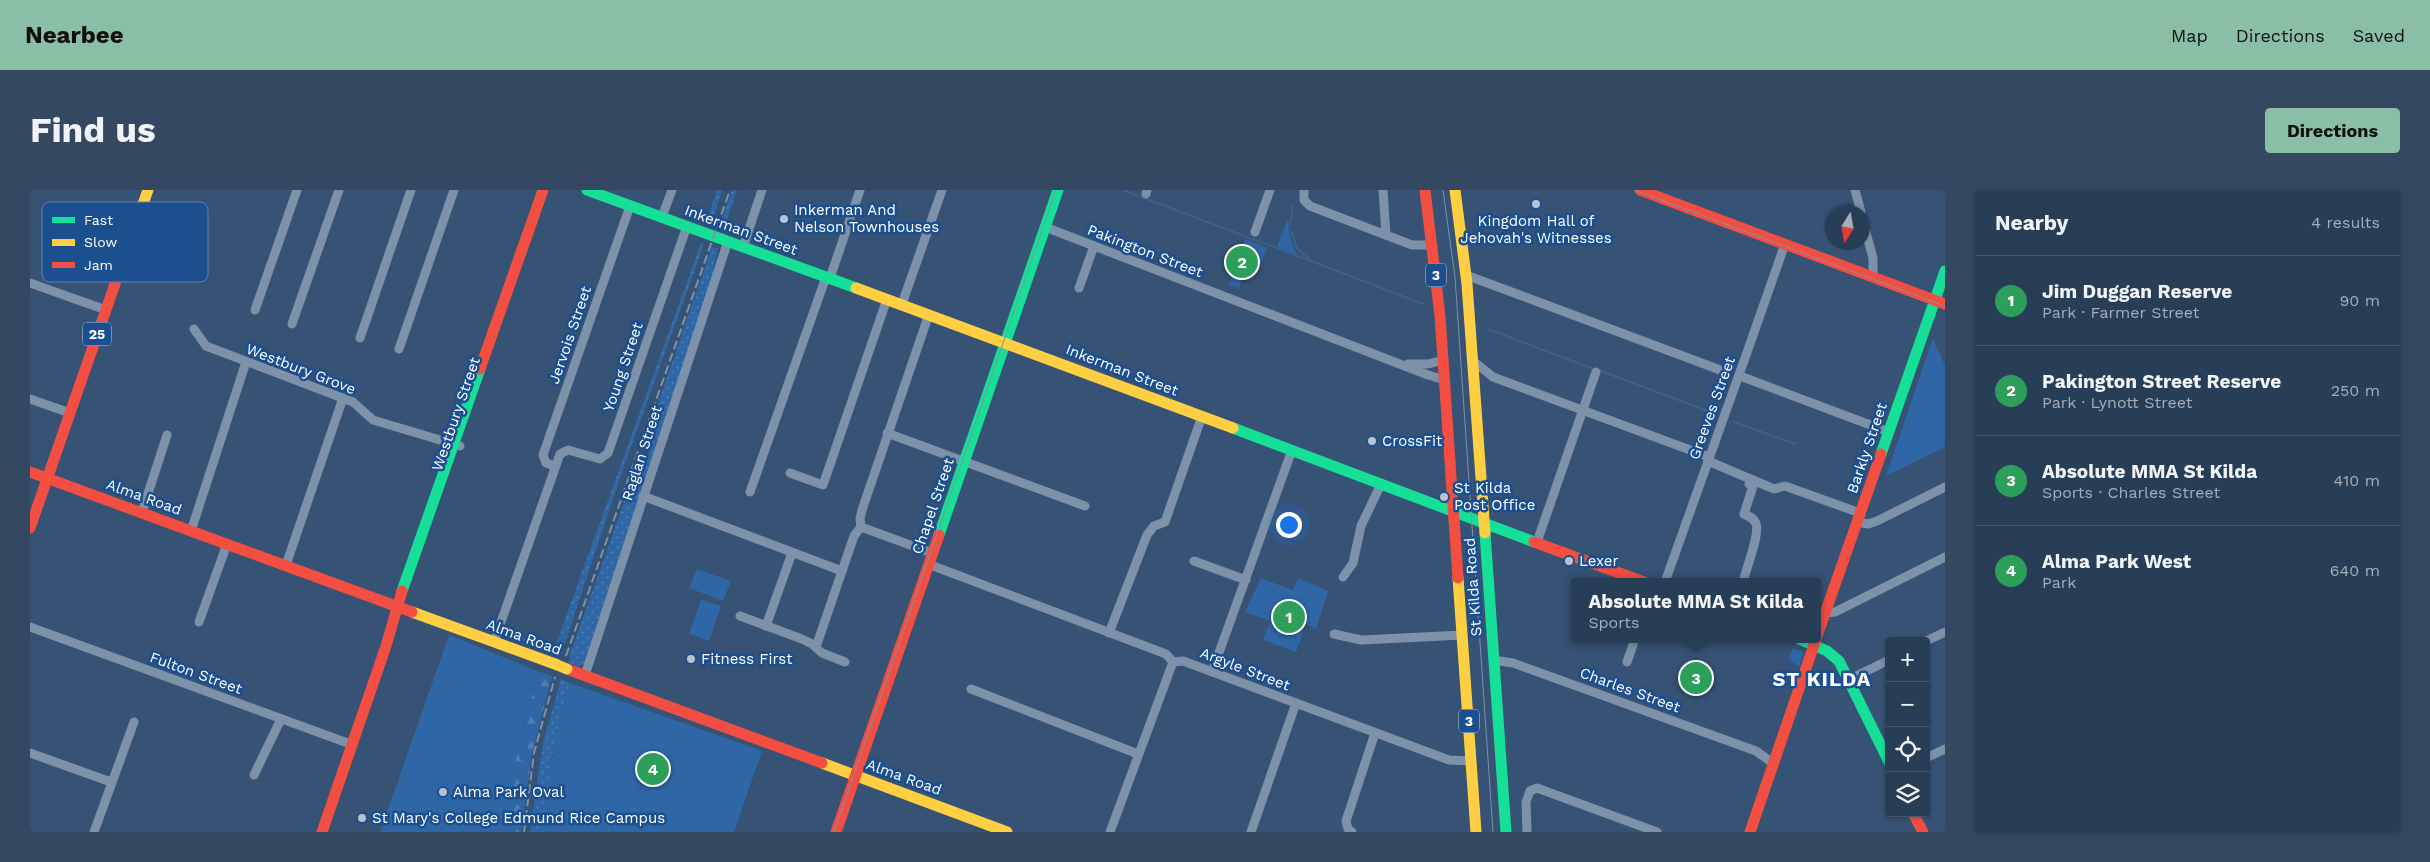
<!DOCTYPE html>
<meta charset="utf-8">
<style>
:root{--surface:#283e57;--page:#344961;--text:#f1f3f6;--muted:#a5aeba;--line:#44576d;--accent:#8abfa5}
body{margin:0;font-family:"Work Sans",sans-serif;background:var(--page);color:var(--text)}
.controls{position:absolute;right:15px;bottom:15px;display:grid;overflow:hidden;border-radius:5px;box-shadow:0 1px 4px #0004}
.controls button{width:45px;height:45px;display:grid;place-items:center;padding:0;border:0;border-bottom:1px solid var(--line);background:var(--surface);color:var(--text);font:25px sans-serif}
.compass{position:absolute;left:1795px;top:15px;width:45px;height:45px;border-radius:50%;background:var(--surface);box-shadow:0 1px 4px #0004;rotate:191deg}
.you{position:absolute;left:1258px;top:334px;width:18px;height:18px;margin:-12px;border:4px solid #fff;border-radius:50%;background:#1a73e8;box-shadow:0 0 0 8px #1a73e833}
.badge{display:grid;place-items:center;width:32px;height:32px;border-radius:50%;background:var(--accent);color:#fff;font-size:16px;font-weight:700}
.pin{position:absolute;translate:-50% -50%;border:2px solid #fff;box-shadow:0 1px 5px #0006}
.popup{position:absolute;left:1541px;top:388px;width:250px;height:65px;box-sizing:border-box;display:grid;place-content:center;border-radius:5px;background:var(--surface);filter:drop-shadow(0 1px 4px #0005);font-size:16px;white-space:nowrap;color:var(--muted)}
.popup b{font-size:19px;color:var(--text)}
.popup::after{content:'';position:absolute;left:50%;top:100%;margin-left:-10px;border:10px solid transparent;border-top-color:var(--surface)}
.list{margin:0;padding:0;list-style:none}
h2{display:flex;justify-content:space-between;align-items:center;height:65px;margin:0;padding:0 20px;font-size:21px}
h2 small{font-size:16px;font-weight:400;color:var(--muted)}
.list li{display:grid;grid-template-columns:32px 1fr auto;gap:15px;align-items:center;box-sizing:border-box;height:90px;padding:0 20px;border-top:1px solid var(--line)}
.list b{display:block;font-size:19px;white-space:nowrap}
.list p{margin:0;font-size:16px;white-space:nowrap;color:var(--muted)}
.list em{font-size:16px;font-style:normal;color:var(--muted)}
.icon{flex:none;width:28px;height:28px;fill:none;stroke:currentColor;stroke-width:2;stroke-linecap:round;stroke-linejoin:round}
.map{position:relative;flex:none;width:1915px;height:642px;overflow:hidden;border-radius:5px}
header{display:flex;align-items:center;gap:30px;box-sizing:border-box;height:70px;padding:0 25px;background:var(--accent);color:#111}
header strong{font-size:24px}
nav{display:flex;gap:28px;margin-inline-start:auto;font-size:18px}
.intro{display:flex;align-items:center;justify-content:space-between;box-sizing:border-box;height:120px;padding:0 30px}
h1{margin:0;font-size:35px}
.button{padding:12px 22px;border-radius:5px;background:var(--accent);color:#111;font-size:18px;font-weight:700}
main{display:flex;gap:30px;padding:0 30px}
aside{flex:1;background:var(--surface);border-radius:5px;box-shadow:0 1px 4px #0004}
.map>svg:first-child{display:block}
.grass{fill:url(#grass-dots)}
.forest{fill:url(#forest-firs)}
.green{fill:#2f66a5}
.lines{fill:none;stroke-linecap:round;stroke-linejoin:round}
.stream{stroke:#3b618d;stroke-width:2}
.street{stroke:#7d92a8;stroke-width:9}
.fast{stroke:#16e098;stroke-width:11}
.slow{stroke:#ffcf43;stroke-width:11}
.jam{stroke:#f24e42;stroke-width:11}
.tram{stroke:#7e92a7;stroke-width:1}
.rail{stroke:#7e92a7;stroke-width:2;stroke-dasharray:9 4;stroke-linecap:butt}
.slow-bridge{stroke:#ffcf43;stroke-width:11}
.poi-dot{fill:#b9c2ce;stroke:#1b4f8f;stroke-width:2}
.labels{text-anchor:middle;stroke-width:5;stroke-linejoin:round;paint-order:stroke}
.shield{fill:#1b4f8f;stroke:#bbcadd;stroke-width:1}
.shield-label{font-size:14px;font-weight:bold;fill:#fff}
.poi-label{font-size:15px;fill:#fff;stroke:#1b4f8f;text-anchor:start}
.street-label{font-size:15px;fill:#fff;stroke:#1b4f8f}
.district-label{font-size:20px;font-weight:bold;letter-spacing:1px;fill:#fff;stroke:#1b4f8f}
.key{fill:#1b4f8f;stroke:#5f84b1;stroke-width:1}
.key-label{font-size:14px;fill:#fff}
</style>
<header>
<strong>Nearbee</strong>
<nav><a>Map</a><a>Directions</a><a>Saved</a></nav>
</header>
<div class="intro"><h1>Find us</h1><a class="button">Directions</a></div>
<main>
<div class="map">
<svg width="1915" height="642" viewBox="0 0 1915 642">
<defs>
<pattern id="grass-dots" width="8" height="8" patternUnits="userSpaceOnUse" patternTransform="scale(1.25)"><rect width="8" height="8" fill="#2f66a5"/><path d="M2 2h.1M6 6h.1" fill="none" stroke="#4e7db2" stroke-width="1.8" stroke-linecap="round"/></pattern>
<pattern id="forest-firs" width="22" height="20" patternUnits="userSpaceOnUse" patternTransform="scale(1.25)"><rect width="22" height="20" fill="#2f66a5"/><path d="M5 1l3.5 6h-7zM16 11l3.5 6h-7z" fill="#4e7db2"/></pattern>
</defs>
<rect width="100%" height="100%" fill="#365274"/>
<g class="grass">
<path d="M687 0H692L682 33 676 32Z"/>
<path d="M702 0H707L694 38 690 35Z"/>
<path d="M671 53 674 54 592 282 531 465 477 445 476 442 517 457 526 454Z"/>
<path d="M682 57 688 58 682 88 554 474 549 477 539 473 541 468 539 467 607 276V281L613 283 620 259 613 257Z"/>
<path d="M531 489 540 493 522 567 515 642H500L513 553Z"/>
</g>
<path class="forest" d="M510 482 522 486 502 564 491 642H474C481 588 491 534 510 482Z"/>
<g class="green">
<path d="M1258 29 1260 48 1267 65 1247 57Z"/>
<path d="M1215 49 1237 58 1231 74 1219 70 1209 98 1199 95Z"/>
<path d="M1903 148 1915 176V257L1856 286Z"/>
<path d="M667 379 701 391 693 411 659 398Z"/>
<path d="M1231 388 1263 400 1268 388 1298 401 1286 439 1276 434 1266 462 1233 450 1240 431 1215 422Z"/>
<path d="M671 410 691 416 679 451 659 444Z"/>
<path d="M419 445 510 482C491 534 481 588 474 642H350Z"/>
<path d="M1763 458 1774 462 1769 477 1758 469Z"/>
<path d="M540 493 732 561 704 642H515L522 567Z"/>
</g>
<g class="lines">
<g class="stream">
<path d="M1093 0 1281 71"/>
<path d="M1260 35 1263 16"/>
<path d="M1261 41 1267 58 1281 71 1393 114"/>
<path d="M1458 139 1564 179"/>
<path d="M1568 180 1686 224"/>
<path d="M1704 232 1766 254"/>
</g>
<g class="street">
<path d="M1274 0V10L1280 16 1382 55H1403"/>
<path d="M1353 0 1356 45"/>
<path d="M1825 0 1831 22"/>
<path d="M1116 4 1117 0"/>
<path d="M632 27 642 0"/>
<path d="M1832 28 1843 68V87"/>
<path d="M1015 37 1398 185 1415 190"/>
<path d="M1225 42 1240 0"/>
<path d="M713 57 732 0"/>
<path d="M1436 85 1693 181"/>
<path d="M800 88 830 0"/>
<path d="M0 93 76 120"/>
<path d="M1049 98 1064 56"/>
<path d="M872 114 912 0"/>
<path d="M225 120 267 0"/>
<path d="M262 134 309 0"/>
<path d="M164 139 176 156 323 212 343 230 430 256"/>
<path d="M330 148 381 0"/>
<path d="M369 159 424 0"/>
<path d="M1442 170 1463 187 1679 267"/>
<path d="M1378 174H1398L1414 170"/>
<path d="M1710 186 1859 242"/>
<path d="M0 209 40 223"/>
<path d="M857 243 1055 316"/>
<path d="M1678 271 1744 299 1755 296 1830 323"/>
<path d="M525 276 516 273 513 265 600 16"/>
<path d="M760 283 793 295 857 109"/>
<path d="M720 302 796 87"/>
<path d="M613 306 812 381"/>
<path d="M112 322 137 245"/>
<path d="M1827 332 1838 334 1847 331 1915 297"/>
<path d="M831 337 830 329 832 320 899 124"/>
<path d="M831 337 902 363"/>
<path d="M161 341 216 172"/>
<path d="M1507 352 1566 182"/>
<path d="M1164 371 1216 390"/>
<path d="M898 374 1136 464 1143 472 1153 471 1419 570 1441 571"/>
<path d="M256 375 313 208"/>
<path d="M1313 387 1323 373 1331 336 1351 294"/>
<path d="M1635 392C1675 279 1716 167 1755 54"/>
<path d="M1713 392C1716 379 1730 344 1726 334 1724 328 1719 326 1714 324L1723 296 1719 294"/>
<path d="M1795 423 1805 422 1915 367"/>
<path d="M710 426 772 449 782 454 792 463 815 472"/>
<path d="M169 432 197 354"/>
<path d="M736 436 762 363"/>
<path d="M0 437 323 555"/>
<path d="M1079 443 1117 345 1124 336 1135 332 1172 226"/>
<path d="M1304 444 1331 450 1433 445"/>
<path d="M1896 451 1915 442"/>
<path d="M464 452 530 264 538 260 570 269 578 263 657 36"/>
<path d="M786 457 824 346 831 337"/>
<path d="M1463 470 1483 473 1726 561 1744 574"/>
<path d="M1597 472 1605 449"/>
<path d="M1182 482 1262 260"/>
<path d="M555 485 698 51"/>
<path d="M1820 489 1859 470"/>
<path d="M941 499 1108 564"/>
<path d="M0 563 81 592"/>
<path d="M1896 568 1915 559"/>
<path d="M224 585 251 529"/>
<path d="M64 642 104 532"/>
<path d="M1080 642 1143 472"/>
<path d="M1221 642 1266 513"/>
<path d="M1322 642 1318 639 1316 631 1345 543"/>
<path d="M1497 642 1496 612 1500 601 1507 598 1627 642"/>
</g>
<g class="fast">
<path d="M557 0 826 98"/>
<path d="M1203 238 1504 352"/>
<path d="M1851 264 1915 81"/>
<path d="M1455 343 1476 642"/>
<path d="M909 345 1028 0"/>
<path d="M372 401 450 179"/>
<path d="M1769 449 1797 461 1809 471 1859 572"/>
</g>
<g class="slow">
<path d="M1425 0 1437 94 1455 343"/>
<path d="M94 68 118 0"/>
<path d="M826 98 1203 238"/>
<path d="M1428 388 1446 642"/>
<path d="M382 422 525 474"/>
<path d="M792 573 977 642"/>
</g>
<g class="jam">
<path d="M1395 0 1410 126 1428 388"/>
<path d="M1610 0 1915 114"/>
<path d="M450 179 513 0"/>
<path d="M0 282 382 422"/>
<path d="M0 338 94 68"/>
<path d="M1504 352 1614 392"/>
<path d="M1787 446 1851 264"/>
<path d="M537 479 792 573"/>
<path d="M1883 623 1893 642"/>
<path d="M292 642 356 456 372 401"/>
<path d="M806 642 909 345"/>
<path d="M1720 642 1786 449"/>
</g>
<g class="tram">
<path d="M1413 0 1425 87 1463 642"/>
<path d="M1604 0 1915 116"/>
<path d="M804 642 1026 0"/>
</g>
<g class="rail">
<path d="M536 466 700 0"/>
<path d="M494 642 504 563 525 487"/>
</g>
<path class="slow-bridge" d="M525 474 537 479"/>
</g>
<g class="poi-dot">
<circle cx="1506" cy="14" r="5"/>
<circle cx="754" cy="29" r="5"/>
<circle cx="1342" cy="251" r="5"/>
<circle cx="1414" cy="307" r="5"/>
<circle cx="1539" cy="371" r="5"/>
<circle cx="661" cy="469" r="5"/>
<circle cx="413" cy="602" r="5"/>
<circle cx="332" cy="628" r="5"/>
</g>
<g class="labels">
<g class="shield">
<rect x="1396" y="73.5" width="20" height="23" rx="4"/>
<rect x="53" y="132.5" width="28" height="23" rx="4"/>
<rect x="1429" y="519.5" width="20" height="23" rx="4"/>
</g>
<g class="shield-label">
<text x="1406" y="90">3</text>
<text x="67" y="149">25</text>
<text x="1439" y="536">3</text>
</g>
<g class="poi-label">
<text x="764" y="25">Inkerman And<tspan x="764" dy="17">Nelson Townhouses</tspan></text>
<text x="1506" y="36" text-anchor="middle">Kingdom Hall of<tspan x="1506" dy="17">Jehovah's Witnesses</tspan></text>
<text x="1352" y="256">CrossFit</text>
<text x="1424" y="303">St Kilda<tspan x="1424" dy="17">Post Office</tspan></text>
<text x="1549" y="376">Lexer</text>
<text x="671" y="474">Fitness First</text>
<text x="423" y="607">Alma Park Oval</text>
<text x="342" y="633">St Mary's College Edmund Rice Campus</text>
</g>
<g class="street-label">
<text transform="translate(711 40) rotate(20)" y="5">Inkerman Street</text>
<text transform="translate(1115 61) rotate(21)" y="5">Pakington Street</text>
<text transform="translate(540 145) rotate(-71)" y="5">Jervois Street</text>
<text transform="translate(593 177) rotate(-71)" y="5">Young Street</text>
<text transform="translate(271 179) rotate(21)" y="5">Westbury Grove</text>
<text transform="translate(1092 180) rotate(21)" y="5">Inkerman Street</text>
<text transform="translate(1682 218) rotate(-70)" y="5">Greeves Street</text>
<text transform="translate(426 224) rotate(-71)" y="5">Westbury Street</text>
<text transform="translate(1837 258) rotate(-71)" y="5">Barkly Street</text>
<text transform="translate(612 263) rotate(-72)" y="5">Raglan Street</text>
<text transform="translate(114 307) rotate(20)" y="5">Alma Road</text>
<text transform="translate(903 316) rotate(-71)" y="5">Chapel Street</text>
<text transform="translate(1443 397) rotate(-94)" y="5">St Kilda Road</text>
<text transform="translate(494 447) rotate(20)" y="5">Alma Road</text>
<text transform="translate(1215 479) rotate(21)" y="5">Argyle Street</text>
<text transform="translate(166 483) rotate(20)" y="5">Fulton Street</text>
<text transform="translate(1600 500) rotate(20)" y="5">Charles Street</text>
<text transform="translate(874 587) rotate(20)" y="5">Alma Road</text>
</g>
<g class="district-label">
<text x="1792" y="496">ST KILDA</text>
</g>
</g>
<rect x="12" y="12" width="166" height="80" rx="8" class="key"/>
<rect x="22" y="27" width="23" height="6" fill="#16e098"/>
<rect x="22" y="49" width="23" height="7" fill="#ffcf43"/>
<rect x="22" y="72" width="23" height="6" fill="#f24e42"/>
<g class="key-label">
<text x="54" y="35">Fast</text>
<text x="54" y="57">Slow</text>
<text x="54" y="80">Jam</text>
</g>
</svg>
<div class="controls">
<button>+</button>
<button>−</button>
<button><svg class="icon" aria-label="locate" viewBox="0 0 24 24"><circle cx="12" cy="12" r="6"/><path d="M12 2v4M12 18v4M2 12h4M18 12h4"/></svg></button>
<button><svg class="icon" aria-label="layers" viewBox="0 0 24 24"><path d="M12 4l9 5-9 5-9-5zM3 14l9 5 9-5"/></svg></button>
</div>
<svg class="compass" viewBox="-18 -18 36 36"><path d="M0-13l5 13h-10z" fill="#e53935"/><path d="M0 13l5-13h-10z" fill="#a5aeba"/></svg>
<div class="you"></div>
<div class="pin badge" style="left:1259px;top:427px;background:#2e9e5b">1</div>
<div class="pin badge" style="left:1212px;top:72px;background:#2e9e5b">2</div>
<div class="pin badge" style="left:1666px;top:488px;background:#2e9e5b">3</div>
<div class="popup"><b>Absolute MMA St Kilda</b>Sports</div>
<div class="pin badge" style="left:623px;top:579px;background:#2e9e5b">4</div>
</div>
<aside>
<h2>Nearby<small>4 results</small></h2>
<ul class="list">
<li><span class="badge" style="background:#2e9e5b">1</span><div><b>Jim Duggan Reserve</b><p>Park · Farmer Street</p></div><em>90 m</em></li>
<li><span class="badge" style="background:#2e9e5b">2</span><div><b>Pakington Street Reserve</b><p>Park · Lynott Street</p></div><em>250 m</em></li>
<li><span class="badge" style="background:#2e9e5b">3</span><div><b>Absolute MMA St Kilda</b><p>Sports · Charles Street</p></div><em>410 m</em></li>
<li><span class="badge" style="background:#2e9e5b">4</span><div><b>Alma Park West</b><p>Park</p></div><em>640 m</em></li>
</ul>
</aside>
</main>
